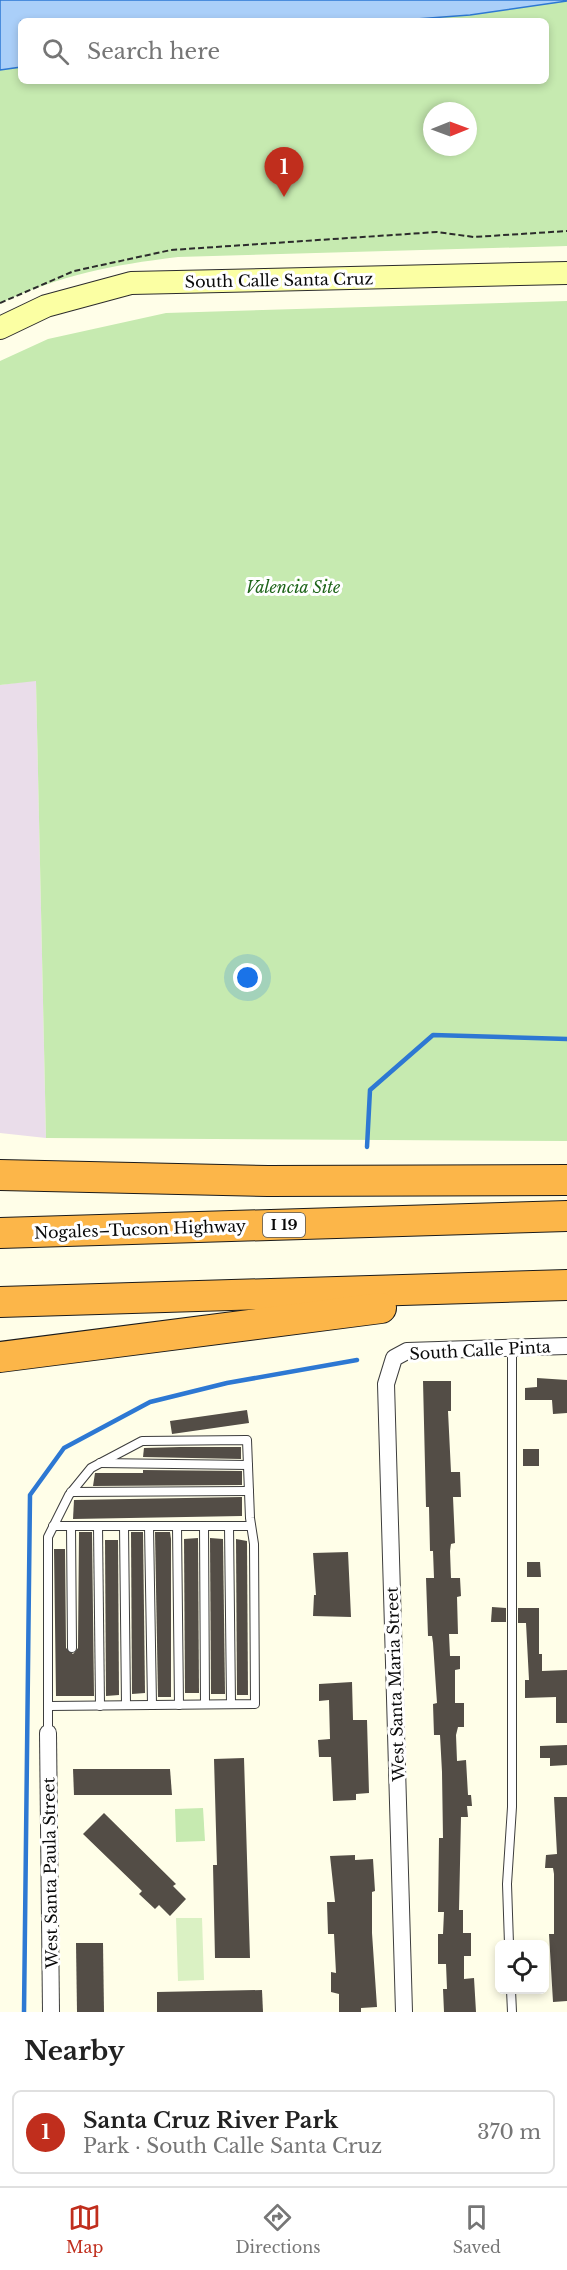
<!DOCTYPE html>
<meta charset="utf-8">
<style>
:root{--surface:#fff;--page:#f2f2f2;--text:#222;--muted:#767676;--line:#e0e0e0;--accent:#c02e1d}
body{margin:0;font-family:"Libre Baskerville",serif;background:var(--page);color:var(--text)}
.controls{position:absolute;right:18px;bottom:18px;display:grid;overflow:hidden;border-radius:9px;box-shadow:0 3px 9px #0003}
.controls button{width:54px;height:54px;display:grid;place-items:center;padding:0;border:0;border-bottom:2px solid var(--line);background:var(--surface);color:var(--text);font:30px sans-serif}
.compass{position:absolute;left:423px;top:102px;width:54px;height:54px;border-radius:50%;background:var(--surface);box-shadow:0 3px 9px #0003;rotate:89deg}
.you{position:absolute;left:248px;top:978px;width:21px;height:21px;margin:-15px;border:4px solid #fff;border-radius:50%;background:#1a73e8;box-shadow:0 0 0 9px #1a73e833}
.badge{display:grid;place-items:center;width:39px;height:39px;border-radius:50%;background:var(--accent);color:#fff;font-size:20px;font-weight:700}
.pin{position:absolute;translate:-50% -50px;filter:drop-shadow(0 2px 3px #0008)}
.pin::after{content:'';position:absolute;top:32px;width:21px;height:18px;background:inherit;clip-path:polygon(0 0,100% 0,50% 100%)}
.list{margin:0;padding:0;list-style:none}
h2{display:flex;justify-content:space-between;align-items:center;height:78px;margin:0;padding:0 24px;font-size:26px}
h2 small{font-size:20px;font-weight:400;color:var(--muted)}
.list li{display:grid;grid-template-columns:39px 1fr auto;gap:18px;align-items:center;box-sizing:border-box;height:84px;margin:0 12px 12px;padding:0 12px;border:2px solid var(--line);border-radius:9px}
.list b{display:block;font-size:22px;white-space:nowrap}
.list p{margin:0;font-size:20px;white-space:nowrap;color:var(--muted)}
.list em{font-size:20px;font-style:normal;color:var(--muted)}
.icon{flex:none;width:33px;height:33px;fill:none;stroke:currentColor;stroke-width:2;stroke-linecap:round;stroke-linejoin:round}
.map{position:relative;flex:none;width:567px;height:2012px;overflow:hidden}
.search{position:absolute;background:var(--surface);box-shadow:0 3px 9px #0003;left:18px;right:18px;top:18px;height:66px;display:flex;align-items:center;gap:15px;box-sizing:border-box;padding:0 21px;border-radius:9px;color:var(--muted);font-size:22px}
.sheet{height:174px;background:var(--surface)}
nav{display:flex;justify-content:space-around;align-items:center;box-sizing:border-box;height:84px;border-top:2px solid var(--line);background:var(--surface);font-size:16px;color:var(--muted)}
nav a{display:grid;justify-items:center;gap:3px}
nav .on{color:var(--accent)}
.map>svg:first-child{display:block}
.industrial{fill:#eaddea}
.green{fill:#c6eab0;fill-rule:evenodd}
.pitch{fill:#daf1c3}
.water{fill:#aacff9;stroke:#2d78d3;stroke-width:1.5}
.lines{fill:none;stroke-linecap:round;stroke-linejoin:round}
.stream{stroke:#2d78d3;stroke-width:4.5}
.building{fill:#534d46}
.lane-casing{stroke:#3d3d3d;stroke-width:10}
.street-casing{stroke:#3d3d3d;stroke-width:18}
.secondary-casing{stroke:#2c2c2c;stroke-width:24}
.highway-casing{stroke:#1b1b1b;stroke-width:32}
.path{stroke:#2c2c2c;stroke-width:2;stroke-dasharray:6 3;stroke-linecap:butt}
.lane{stroke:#fff;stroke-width:8}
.street{stroke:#fff;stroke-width:16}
.secondary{stroke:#fbffa3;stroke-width:22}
.highway{stroke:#fcb649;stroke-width:30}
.labels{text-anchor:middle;stroke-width:6;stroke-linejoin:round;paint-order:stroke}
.shield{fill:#fff;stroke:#545454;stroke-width:1.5}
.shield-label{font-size:15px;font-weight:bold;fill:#0a0a0a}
.street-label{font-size:16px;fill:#0a0a0a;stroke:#fff}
.park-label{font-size:16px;font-style:italic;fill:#1d6419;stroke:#fff}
</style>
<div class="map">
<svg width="567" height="2012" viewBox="0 0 567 2012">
<rect width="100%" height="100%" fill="#fffee8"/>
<path class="industrial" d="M36 680 46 1138 0 1133V685Z"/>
<g class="green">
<path d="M0 0H567V246L178 257C111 265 62 275 0 303ZM21 21H546V81H21ZM432 111H468V147H432Z"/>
<path d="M567 301V1141L46 1138 36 681 0 685V361L48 339 166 313Z"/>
<path d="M203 1808 205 1841 176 1842 175 1809Z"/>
</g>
<path class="pitch" d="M176 1918H202L204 1980 178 1981Z"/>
<path class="water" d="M0 0H567V1L470 15 389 21H21V67L0 70Z"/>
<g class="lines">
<g class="stream">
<path d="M367 1147 370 1090 433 1035 567 1039"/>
<path d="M24 2012 30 1495 64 1448 150 1402 227 1383 357 1360"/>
</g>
</g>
<g class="building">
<path d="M537 1378 567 1380V1413L553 1414 552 1400H525V1388L537 1387Z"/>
<path d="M423 1381H451V1411H448L451 1472H460L461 1497H453L455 1543 451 1544 450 1551 451 1578H460L461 1596 457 1597 458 1634H449L450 1656H460V1669L455 1670V1703H464V1727H458L456 1735 457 1761 466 1760 468 1795H471L472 1806H467L468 1817H461L459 1910H463V1933H471V1956H464V1979L474 1978 476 2012H444L443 1989H447L446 1964H438V1934H443L444 1912H438L439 1838H443L442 1772 440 1735H434L433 1704 437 1703 433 1643 432 1636H428L426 1578H434L433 1551H430L429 1507H426Z"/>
<path d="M247 1410 249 1423 172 1434 170 1421Z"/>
<path d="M180 1447H241V1459L143 1457 144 1448Z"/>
<rect x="523" y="1449" width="16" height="17"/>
<path d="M143 1470 242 1471V1485L93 1486 95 1473H143Z"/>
<path d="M242 1497V1516L73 1519 74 1500Z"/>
<path d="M79 1532H92L94 1696H56L54 1549H65L66 1648 73 1654 78 1648Z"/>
<path d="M131 1532H143L145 1693 132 1694Z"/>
<path d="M155 1532H170L171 1539V1697H158Z"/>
<path d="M198 1538 199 1693H185L184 1539Z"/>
<path d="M210 1538 223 1539 225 1694H211Z"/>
<path d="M236 1539 247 1541 248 1695H237Z"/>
<path d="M105 1540H118L119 1695 106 1696Z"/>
<path d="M348 1552 351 1617 313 1616 314 1595H316L313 1553Z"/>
<path d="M527 1562H540L541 1577H527Z"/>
<path d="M492 1607 506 1608V1622H491Z"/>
<path d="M518 1608H539V1654H542V1671L567 1670V1723H556V1697L525 1698V1680H529L526 1623H518Z"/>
<path d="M352 1682 353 1720H367L369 1793 356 1794V1800L333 1801 331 1757H319L318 1740 330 1739 329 1700 319 1701V1684Z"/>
<path d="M567 1745V1765L550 1766V1758H540V1746Z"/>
<path d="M244 1758 250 1958H215L213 1865H217L214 1759Z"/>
<path d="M73 1769H170L172 1795H74Z"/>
<path d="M554 1797H567V2001L553 2002 549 1934H554V1874L553 1868H545L546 1855 557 1854Z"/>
<path d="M104 1813 176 1884 173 1886 186 1899 170 1916 159 1905 155 1909 139 1894 142 1891 83 1834Z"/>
<path d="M355 1855V1860L373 1859 375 1891 372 1892V1933L377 2007 361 2008V2012H339V1994L331 1992V1972L336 1973 334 1934H328L327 1902H335L330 1856Z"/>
<path d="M76 1943H103L104 2012H77Z"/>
<path d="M262 1990 263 2012H157V1992Z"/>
</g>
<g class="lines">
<defs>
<g id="lane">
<path d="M100 1463 248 1465"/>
<path d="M71 1492 249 1491"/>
<path d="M53 1526H251"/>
<path d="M71 1526 72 1648"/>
<path d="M98 1526 100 1706"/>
<path d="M124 1526 126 1705"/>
<path d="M149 1526 152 1705"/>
<path d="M177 1526 179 1705"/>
<path d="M204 1526 205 1704"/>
<path d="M229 1526 231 1704"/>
<path d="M48 1733V1537L69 1495 91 1468 142 1441 247 1440 250 1518 254 1544 255 1704 49 1706"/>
<path d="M509 1944 507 1884 512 1807V1348"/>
<path d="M511 1990 512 2012"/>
</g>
<g id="street">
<path d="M48 1733 51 2012"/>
<path d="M404 2012 386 1384 394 1358 407 1351 567 1346"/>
</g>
<path id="secondary" d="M0 328 46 306 131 283 567 273"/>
<g id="highway">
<path d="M0 1175 268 1181 567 1180"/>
<path d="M0 1233 567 1216"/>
<path d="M0 1302 567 1285"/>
<path d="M0 1357 381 1308"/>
</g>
</defs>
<use href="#lane" class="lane-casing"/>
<use href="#street" class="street-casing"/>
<use href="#secondary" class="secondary-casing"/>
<use href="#highway" class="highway-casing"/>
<path class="path" d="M0 303 74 271 171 250 437 232 474 237 567 231"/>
<use href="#lane" class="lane"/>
<use href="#street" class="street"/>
<use href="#secondary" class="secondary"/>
<use href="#highway" class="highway"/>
</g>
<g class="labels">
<rect class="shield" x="263" y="1213" width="42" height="24" rx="4.5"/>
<g class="shield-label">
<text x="284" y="1230">I 19</text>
</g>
<g class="street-label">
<text transform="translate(279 280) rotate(-1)" y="6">South Calle Santa Cruz</text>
<text transform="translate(140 1229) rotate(-2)" y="6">Nogales–Tucson Highway</text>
<text transform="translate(480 1350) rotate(-3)" y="6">South Calle Pinta</text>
<text transform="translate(395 1684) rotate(-92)" y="6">West Santa Maria Street</text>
<text transform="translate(50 1873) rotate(-91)" y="6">West Santa Paula Street</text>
</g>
<g class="park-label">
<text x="293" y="593">Valencia Site</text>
</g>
</g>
</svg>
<div class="controls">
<button><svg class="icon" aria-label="locate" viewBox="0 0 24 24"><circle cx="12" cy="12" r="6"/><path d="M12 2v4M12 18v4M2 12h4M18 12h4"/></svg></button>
</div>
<svg class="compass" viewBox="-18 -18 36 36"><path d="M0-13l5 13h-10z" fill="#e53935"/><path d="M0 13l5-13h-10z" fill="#767676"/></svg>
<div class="you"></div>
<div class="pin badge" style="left:284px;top:197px">1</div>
<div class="search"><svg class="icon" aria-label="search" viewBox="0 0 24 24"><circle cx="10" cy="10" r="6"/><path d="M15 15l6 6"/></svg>Search here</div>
</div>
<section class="sheet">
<h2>Nearby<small></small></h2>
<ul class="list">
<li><span class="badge">1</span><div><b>Santa Cruz River Park</b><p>Park · South Calle Santa Cruz</p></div><em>370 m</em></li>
</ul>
</section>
<nav>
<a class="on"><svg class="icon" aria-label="map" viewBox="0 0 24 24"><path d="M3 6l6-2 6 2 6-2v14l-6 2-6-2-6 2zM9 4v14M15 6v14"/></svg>Map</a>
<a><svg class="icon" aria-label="directions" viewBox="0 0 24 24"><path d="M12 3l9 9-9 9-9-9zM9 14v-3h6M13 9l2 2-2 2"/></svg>Directions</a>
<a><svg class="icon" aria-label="saved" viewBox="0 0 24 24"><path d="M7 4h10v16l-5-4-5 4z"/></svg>Saved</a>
</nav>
